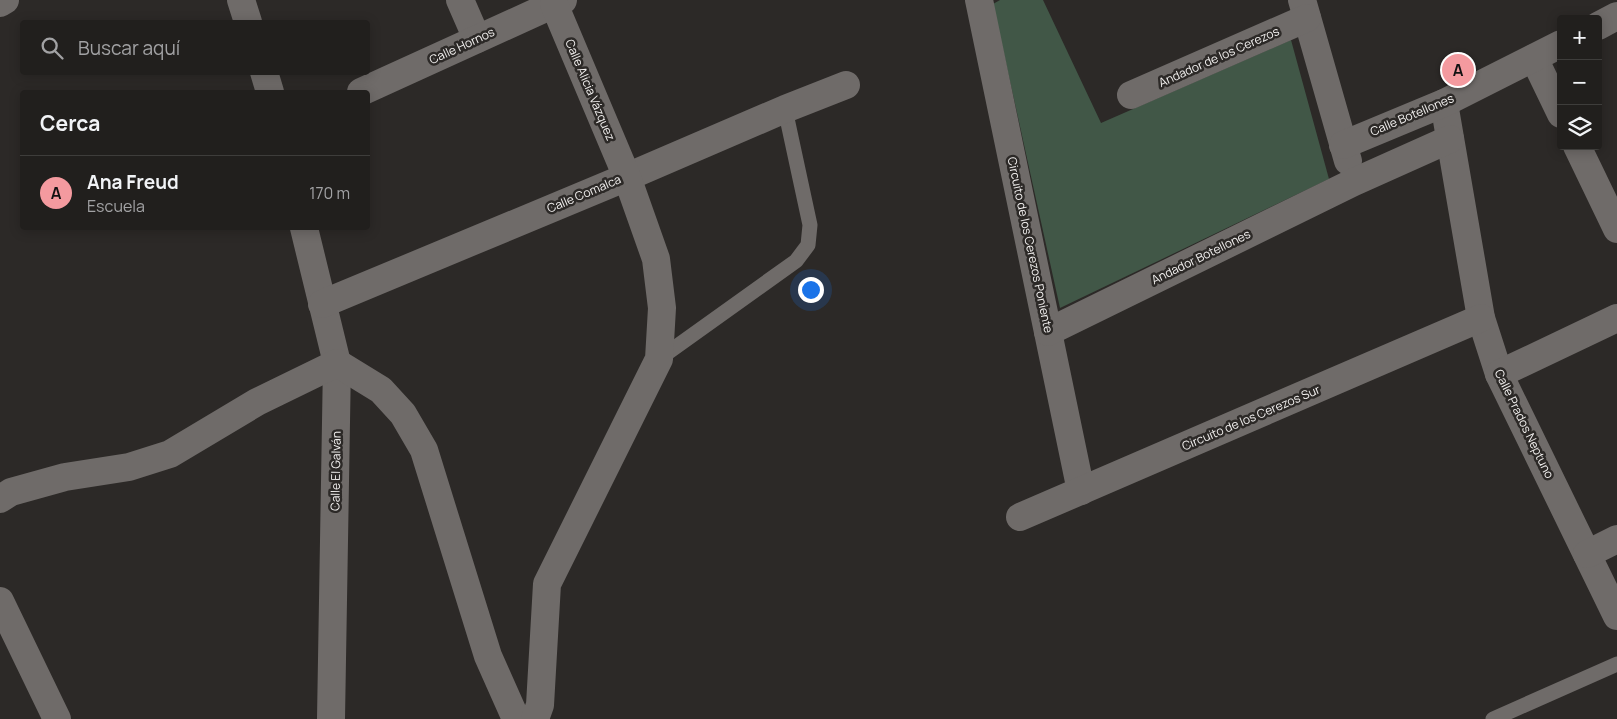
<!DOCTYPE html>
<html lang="es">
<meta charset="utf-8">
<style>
:root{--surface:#211f1d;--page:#292726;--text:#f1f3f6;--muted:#a2a2a4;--line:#3e3d3b;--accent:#f49a9f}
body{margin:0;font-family:Manrope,sans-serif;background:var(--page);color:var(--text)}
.controls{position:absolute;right:15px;top:15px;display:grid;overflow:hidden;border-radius:5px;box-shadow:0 2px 12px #0003}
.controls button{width:45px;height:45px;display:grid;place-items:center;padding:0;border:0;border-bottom:1px solid var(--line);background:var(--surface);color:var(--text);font:25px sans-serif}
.you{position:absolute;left:810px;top:289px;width:18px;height:18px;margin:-12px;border:4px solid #fff;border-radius:50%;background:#1a73e8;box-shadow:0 0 0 8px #1a73e833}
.badge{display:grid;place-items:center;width:32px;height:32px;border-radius:50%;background:var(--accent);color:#111;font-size:16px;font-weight:700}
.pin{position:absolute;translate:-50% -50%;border:2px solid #fff;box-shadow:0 1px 5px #0006}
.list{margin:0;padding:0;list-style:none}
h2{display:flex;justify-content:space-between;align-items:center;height:65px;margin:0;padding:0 20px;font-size:21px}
h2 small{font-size:16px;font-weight:400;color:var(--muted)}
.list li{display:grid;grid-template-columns:32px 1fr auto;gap:15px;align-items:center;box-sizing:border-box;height:75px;padding:0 20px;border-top:1px solid var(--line)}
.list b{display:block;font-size:19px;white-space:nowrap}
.list p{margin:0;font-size:16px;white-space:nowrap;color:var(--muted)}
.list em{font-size:16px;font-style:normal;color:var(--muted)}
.icon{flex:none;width:28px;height:28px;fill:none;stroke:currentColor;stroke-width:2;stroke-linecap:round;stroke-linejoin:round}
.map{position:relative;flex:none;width:1617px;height:719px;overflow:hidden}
.search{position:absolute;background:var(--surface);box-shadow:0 2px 12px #0003;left:20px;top:20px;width:350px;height:55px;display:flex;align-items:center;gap:12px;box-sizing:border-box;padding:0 18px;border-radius:5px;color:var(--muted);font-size:19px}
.panel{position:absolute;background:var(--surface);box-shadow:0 2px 12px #0003;left:20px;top:90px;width:350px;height:140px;border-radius:5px}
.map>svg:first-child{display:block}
.green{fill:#415747}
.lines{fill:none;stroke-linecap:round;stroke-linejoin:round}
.lane{stroke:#6f6b69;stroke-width:15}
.street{stroke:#6f6b69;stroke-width:28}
.labels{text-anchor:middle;stroke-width:5;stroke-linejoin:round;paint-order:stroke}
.street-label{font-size:12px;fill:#f4f2f1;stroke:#2c2927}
</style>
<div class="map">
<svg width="1617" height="719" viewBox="0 0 1617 719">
<rect width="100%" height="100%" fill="#2c2927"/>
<path class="green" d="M1000 0H1043L1101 123 1291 40 1329 179 1060 308 993 4Z"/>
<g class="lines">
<g class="lane">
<path d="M659 359 796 261 808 245 810 225 785 109"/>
<path d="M1493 719 1617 664"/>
</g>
<g class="street">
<path d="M241 0 248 22"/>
<path d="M460 0 477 39"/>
<path d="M979 0 1081 491"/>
<path d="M1302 0 1348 161"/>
<path d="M0 3 5 0"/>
<path d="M1598 26 1617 16"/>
<path d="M1534 58 1561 114"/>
<path d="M264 72 270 92"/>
<path d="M361 92 563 0"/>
<path d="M1131 95 1307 18"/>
<path d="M1444 103 1481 318 1499 374 1617 616"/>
<path d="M1343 145 1444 103 1561 44"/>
<path d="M1577 146 1617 229"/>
<path d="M304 228 337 363 331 719"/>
<path d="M322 304 627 177 785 109 846 85"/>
<path d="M1048 332 1354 182 1450 139"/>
<path d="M1499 374 1617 318"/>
<path d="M0 499 11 492 65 477 129 467 170 454 257 402 337 363 381 390 403 414 424 450 488 656 516 719"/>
<path d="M1020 517 1481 318"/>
<path d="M1587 554 1617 539"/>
<path d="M0 601 57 719"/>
<path d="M535 719 540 705 547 584 659 359 662 308 656 259 627 177 554 4"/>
</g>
</g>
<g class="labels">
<g class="street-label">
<text transform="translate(462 46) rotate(-25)" y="4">Calle Hornos</text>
<text transform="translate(1219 57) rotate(-24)" y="4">Andador de los Cerezos</text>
<text transform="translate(590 90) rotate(67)" y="4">Calle Alicia Vázquez</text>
<text transform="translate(1412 115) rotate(-23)" y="4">Calle Botellones</text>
<text transform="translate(584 194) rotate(-23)" y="4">Calle Comalca</text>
<text transform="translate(1030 245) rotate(78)" y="4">Circuito de los Cerezos Poniente</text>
<text transform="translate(1201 257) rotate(-26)" y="4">Andador Botellones</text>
<text transform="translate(1251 418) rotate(-23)" y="4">Circuito de los Cerezos Sur</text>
<text transform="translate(1524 424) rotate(64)" y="4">Calle Prados Neptuno</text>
<text transform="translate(336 471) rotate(-89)" y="4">Calle El Galván</text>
</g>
</g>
</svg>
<div class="controls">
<button>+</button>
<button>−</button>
<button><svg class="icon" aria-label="layers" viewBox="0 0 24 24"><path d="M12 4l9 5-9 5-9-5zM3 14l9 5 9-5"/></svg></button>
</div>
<div class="you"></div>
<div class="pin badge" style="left:1458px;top:70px">A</div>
<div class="search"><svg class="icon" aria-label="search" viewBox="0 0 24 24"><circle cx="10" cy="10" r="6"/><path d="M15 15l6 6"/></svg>Buscar aquí</div>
<section class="panel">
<h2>Cerca<small></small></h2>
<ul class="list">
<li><span class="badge">A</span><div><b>Ana Freud</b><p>Escuela</p></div><em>170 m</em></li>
</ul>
</section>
</div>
